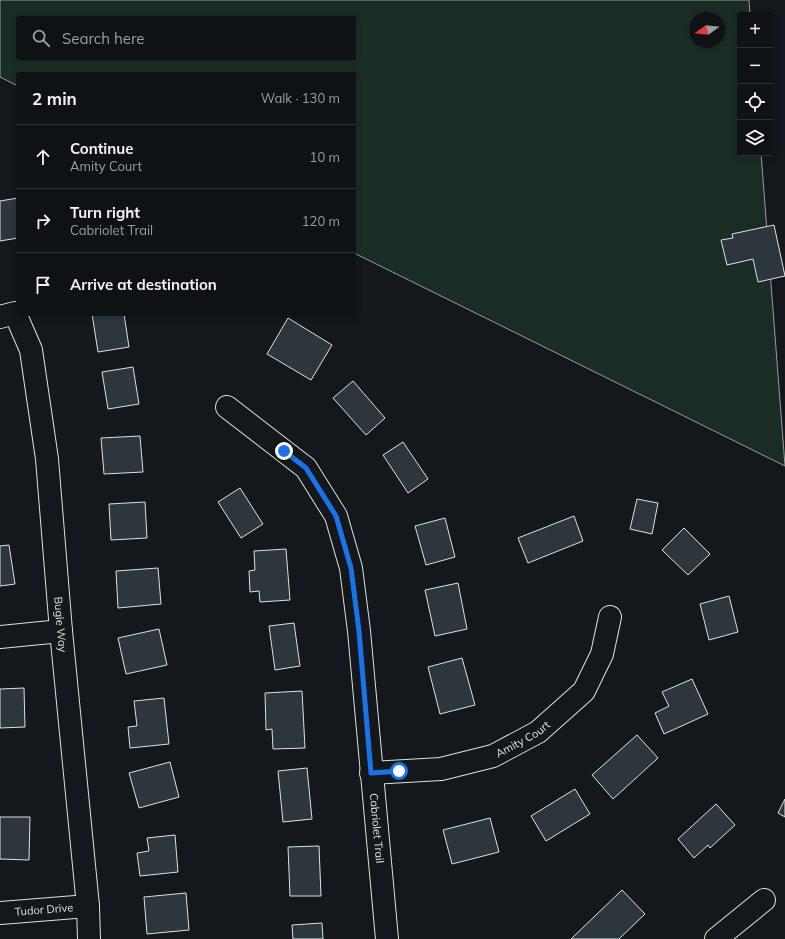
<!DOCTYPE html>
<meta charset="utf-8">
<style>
:root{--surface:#0f1215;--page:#181b1e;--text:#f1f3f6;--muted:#9b9ea0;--line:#2f3234}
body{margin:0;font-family:Mulish,sans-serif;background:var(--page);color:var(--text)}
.controls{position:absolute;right:12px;top:12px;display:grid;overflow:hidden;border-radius:4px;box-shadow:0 2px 6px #0003}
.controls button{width:36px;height:36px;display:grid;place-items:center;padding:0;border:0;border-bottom:1px solid var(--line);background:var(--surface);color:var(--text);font:20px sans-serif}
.compass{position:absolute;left:689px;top:12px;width:36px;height:36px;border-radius:50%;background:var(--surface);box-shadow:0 2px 6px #0003;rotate:255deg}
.stop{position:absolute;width:12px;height:12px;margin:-9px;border:3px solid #1a73e8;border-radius:50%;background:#fff}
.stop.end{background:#1a73e8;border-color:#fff;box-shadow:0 1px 4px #0008}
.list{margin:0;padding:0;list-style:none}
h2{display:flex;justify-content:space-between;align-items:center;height:52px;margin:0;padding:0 16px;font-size:17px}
h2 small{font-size:13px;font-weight:400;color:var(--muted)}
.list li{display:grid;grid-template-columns:26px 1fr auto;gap:12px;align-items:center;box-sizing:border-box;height:64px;padding:0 16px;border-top:1px solid var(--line)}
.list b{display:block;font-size:15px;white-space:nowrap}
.list p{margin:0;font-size:13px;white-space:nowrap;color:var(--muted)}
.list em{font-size:13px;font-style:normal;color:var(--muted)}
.icon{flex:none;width:22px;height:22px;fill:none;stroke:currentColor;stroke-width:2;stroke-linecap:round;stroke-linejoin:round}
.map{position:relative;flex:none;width:785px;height:939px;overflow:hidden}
.search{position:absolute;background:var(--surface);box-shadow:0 2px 6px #0003;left:16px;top:16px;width:340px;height:44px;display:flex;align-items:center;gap:10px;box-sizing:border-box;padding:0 14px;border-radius:4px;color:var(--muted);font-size:15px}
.panel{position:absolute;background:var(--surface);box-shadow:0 2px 6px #0003;left:16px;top:72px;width:340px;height:244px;border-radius:4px}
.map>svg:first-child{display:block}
.green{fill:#1a2d24;stroke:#939e99;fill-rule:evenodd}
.building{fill:#2c363c;stroke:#d8e6dc}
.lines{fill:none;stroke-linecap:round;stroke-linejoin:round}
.minor-casing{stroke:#d8e6dc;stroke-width:24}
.minor{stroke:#14181c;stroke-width:22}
.route{stroke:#1a73e8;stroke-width:5}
.labels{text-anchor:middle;stroke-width:3;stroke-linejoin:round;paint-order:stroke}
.street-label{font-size:11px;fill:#d8e6dc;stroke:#14181c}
</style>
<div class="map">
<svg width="785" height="939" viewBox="0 0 785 939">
<rect width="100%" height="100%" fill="#14181c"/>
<path class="green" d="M0 0H749L750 15H740V153H761L785 466 354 253V74H18V86L0 77ZM18 18H354V58H18ZM695 18H719V42H695Z"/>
<g class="building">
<path d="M18 198V238L0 241V201Z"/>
<path d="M774 225 785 276 758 282 753 259 727 265 721 240 733 238 732 234Z"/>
<path d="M92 314H124L129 347 98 352Z"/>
<path d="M288 318 332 345 311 380 267 354Z"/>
<path d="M133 367 139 404 108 409 102 372Z"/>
<path d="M353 381 385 418 366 435 333 398Z"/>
<path d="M140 436 143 472 104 474 101 438Z"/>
<path d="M403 442 428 479 408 493 383 455Z"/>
<path d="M240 488 263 524 241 538 218 502Z"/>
<path d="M637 499 658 503 652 534 630 529Z"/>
<path d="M145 502 147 538 111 540 109 504Z"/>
<path d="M574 516 583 541 528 563 518 538Z"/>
<path d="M445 518 455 557 426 565 415 526Z"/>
<path d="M684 528 710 554 688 575 662 550Z"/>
<path d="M9 545 15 584 0 586V546Z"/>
<path d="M286 549 290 600 260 602 259 591 250 592 249 571 255 570 254 551Z"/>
<path d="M158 568 161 604 118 608 116 571Z"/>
<path d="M458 583 467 629 435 636 425 590Z"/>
<path d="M729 596 738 632 709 640 700 604Z"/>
<path d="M294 623 300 666 275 670 269 626Z"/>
<path d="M159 629 167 665 126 674 118 638Z"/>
<path d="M462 658 475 705 440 714 428 667Z"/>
<path d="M692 679 708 714 664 734 655 713 669 706 662 692Z"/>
<path d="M24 688 25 727 0 728V689Z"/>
<path d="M302 691 305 748 273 749 272 729 266 730 265 693Z"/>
<path d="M164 698 169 744 130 748 128 727 137 726 134 701Z"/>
<path d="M637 735 658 758 613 799 592 775Z"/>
<path d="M170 762 179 797 139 808 129 773Z"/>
<path d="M307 768 312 819 283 822 278 771Z"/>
<path d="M575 789 590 814 546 841 531 816Z"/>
<path d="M785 799V817L778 813Z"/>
<path d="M716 804 735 825 710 848 708 845 694 858 678 839Z"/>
<path d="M0 817H30L29 860 0 859Z"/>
<path d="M490 818 499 852 452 864 443 830Z"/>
<path d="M175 835 178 872 140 876 137 853 149 851 147 838Z"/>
<path d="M319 846 321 896H290L288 847Z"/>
<path d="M622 890 645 914 619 939H571Z"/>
<path d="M186 893 189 930 147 934 144 897Z"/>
<path d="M322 923 323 939H293L292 925Z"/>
</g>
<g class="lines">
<defs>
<g id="minor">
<path id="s1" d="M0 317 15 313 31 350 47 459 61 631 88 906 89 939"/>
<path id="s2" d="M227 407 306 468 336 516 351 568 359 631 387 939"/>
<path d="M0 637 61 631"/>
<path id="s3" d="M371 773 441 769 493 756 538 732 584 691 602 654 610 617"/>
<path id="s4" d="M0 913 88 906"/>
<path d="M716 939 764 900"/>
</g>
</defs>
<use href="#minor" class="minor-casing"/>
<use href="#minor" class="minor"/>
</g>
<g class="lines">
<path class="route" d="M284 451 306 468 336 516 351 568 359 631 371 773 399 771"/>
</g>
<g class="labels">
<g class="street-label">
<text dy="4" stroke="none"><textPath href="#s1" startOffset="332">Bugle Way</textPath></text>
<text dy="4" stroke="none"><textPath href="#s3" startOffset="158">Amity Court</textPath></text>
<text dy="4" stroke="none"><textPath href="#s2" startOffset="472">Cabriolet Trail</textPath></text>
<text dy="4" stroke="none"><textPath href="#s4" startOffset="44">Tudor Drive</textPath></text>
</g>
</g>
</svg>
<div class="controls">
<button>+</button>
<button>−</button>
<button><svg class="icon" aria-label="locate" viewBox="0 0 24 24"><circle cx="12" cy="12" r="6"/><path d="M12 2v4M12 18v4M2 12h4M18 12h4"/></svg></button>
<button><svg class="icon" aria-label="layers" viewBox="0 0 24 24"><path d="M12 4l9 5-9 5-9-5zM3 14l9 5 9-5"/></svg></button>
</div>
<svg class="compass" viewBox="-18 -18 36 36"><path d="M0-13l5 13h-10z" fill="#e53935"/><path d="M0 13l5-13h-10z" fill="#9b9ea0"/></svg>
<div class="stop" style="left:399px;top:771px"></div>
<div class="stop end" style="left:284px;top:451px"></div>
<div class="search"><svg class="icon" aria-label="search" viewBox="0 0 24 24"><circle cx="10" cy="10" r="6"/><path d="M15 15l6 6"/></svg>Search here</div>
<section class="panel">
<h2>2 min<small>Walk · 130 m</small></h2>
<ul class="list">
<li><svg class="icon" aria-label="ahead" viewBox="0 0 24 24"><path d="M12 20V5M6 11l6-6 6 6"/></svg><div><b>Continue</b><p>Amity Court</p></div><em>10 m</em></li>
<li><svg class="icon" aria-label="right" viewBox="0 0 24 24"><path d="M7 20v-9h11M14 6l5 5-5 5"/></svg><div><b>Turn right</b><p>Cabriolet Trail</p></div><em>120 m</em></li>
<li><svg class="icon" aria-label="arrive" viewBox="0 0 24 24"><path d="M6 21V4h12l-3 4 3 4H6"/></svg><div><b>Arrive at destination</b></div></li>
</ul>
</section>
</div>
